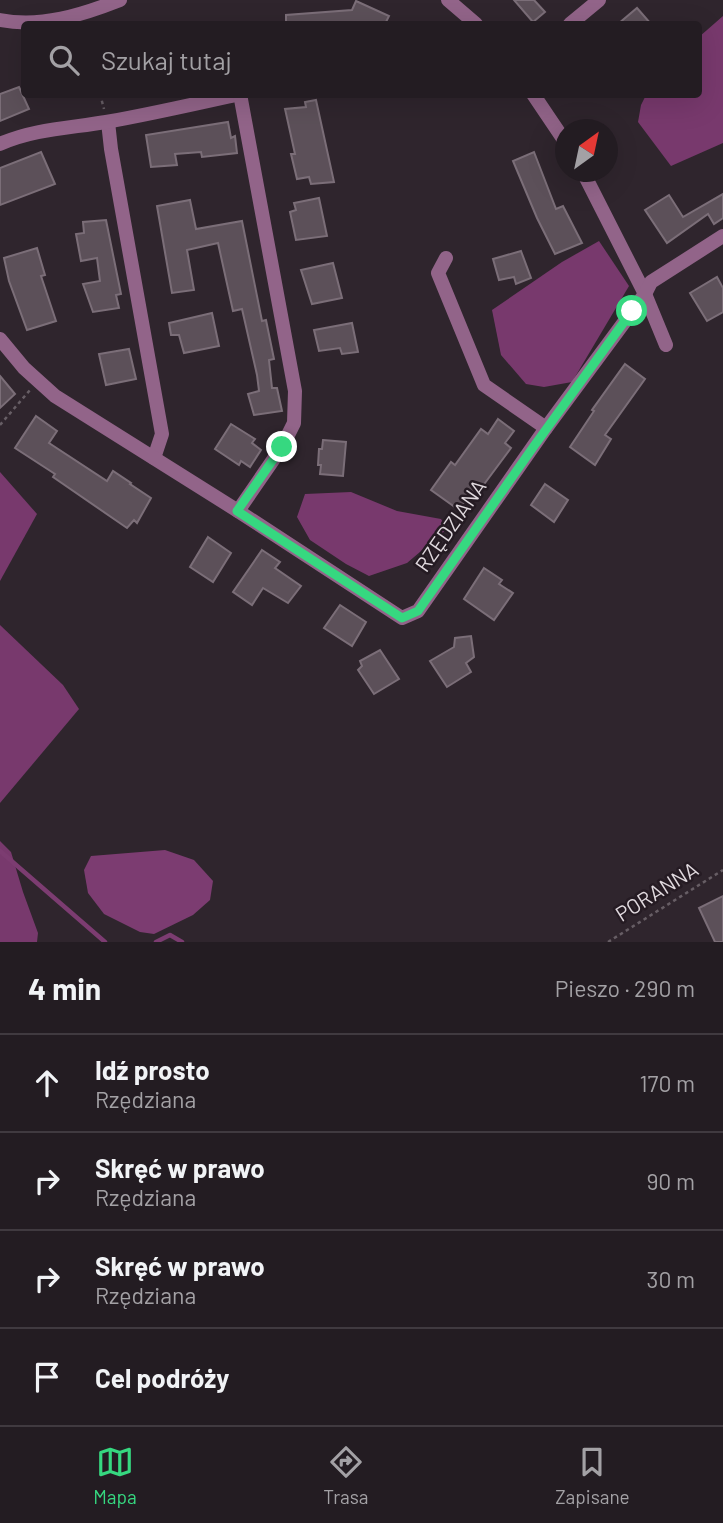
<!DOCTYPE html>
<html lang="pl">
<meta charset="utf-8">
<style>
:root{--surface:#231c22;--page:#2f292f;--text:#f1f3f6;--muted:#a3a1a5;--line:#403a40;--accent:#36d880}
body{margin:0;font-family:Barlow,sans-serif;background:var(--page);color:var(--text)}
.compass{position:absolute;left:555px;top:119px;width:63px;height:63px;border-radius:50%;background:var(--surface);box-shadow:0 7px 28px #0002;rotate:33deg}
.stop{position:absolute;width:21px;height:21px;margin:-16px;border:5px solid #36d880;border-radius:50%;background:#fff}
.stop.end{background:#36d880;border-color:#fff;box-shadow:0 2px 7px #0008}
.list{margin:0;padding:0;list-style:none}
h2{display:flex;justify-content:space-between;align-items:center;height:91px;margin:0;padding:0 28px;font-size:30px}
h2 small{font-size:23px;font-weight:400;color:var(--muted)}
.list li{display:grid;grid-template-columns:46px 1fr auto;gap:21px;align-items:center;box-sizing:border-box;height:98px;padding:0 28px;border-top:2px solid var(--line)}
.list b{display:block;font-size:26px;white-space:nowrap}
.list p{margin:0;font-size:23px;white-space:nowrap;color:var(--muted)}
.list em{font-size:23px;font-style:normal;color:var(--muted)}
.icon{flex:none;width:38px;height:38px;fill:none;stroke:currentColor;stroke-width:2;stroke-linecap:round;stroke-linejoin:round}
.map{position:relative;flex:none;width:723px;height:942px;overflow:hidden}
.search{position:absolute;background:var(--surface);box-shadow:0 7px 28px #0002;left:21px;right:21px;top:21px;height:77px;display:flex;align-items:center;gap:18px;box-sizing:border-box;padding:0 24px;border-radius:7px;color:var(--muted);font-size:26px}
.sheet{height:483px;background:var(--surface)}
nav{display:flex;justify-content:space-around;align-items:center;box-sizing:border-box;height:98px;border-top:2px solid var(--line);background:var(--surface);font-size:19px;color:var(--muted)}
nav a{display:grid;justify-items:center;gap:4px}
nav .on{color:var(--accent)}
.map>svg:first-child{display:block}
.forest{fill:#78396d}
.water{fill:#7c3c71}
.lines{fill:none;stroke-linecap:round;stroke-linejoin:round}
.stream{stroke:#7c3c71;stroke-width:4.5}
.building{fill:#5c5059;stroke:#7b6e78;stroke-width:2}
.path{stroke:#675e65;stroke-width:2.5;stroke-dasharray:3.5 3.5;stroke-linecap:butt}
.street{stroke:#926489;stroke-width:14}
.route{stroke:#36d880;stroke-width:9}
.labels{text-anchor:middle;stroke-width:5;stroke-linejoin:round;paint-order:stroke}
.street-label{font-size:21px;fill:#e1dadf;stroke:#251b23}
</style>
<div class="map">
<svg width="723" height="942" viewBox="0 0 723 942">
<rect width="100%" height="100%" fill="#2f252d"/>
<g class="forest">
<path d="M723 16V143L671 166 638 122 641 105 646 95 698 94 699 37Z"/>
<path d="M599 241 629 286 572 382 544 387 526 384 501 355 492 310 562 262Z"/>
<path d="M0 472 37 514 0 581Z"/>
<path d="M351 492 397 511 441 519 447 529 407 563 369 576 346 564 310 540 297 517 305 494Z"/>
<path d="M0 625 63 685 79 709 0 803Z"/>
<path d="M0 841 11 852 23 892 38 933 37 942H0Z"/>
</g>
<path class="water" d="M165 850 194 860 213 881 210 900 193 915 154 934 140 932 104 914 88 893 84 870 91 856Z"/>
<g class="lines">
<g class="stream">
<path d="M0 851 105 942"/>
<path d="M156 942 170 935 182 942"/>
</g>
</g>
<g class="building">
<path d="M514 0H534L545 12 533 22Z"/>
<path d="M356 1 389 16 385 24H286V15L352 10Z"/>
<path d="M637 8 651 24H618Z"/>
<path d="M19 87 29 109 0 121V94Z"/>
<path d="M316 100 334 182 311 184 309 177 297 179 291 154H295L285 109 306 107 305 102Z"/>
<path d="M228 122 231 138 235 136 237 153 202 157 201 152 175 154 177 165 151 167 146 135Z"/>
<path d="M41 152 55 184 0 205V168Z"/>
<path d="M534 152 556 209 563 206 582 243 555 254 537 218 513 161Z"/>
<path d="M723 194V218L714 224 708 214 667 243 645 210 669 195 683 217Z"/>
<path d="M319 198 327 236 296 240 290 212 296 210 294 203Z"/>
<path d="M190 200 196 229 242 221 262 321 266 320 274 359 269 360 272 388H277L282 411 254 415 248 394 259 391 257 375 242 309 233 311 218 243 187 250 194 290 172 293 157 206Z"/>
<path d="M106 220 121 294 116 295 119 308 93 312 83 284 100 281 97 258 81 261 76 234 84 233 83 222Z"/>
<path d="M37 248 45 275 41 276 56 321 27 330 9 281 4 258Z"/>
<path d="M521 251 531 278 516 284 514 277 499 280 493 259Z"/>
<path d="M333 263 342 298 312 304 301 270Z"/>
<path d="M717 277 723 288V312L707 321 690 293Z"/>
<path d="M212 313 219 346 184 353 179 335H171L169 323Z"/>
<path d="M352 323 358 352 342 354 340 348 319 351 314 330Z"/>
<path d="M129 349 136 379 106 385 99 354Z"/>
<path d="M625 364 645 379 605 435 611 439 595 465 570 447 594 411 592 410Z"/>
<path d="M0 376 15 394 0 408Z"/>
<path d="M36 416 57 431 49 443 107 481 113 471 131 483 130 484 151 498 137 523 134 520 127 528 53 477 55 474 15 448Z"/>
<path d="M498 419 514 431 505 443 511 448 485 483 476 499 469 495 459 510 431 490 451 462 455 465 481 429 488 434Z"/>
<path d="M231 424 255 439 252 443 261 450 250 467 241 461 239 465 215 449Z"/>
<path d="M323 440 346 442 343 476 320 474 321 465H318L319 449H322Z"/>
<path d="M545 484 568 500 554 522 531 505Z"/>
<path d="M208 537 231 553 213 582 190 567Z"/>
<path d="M262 550 280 562 275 568 301 586 288 603 263 588 252 605 233 592Z"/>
<path d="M484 568 502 580 499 584 513 593 494 620 464 599Z"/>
<path d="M340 605 366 622 352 646 324 628Z"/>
<path d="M471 636 474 657 466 663 471 672 447 687 430 661 454 647 455 638Z"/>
<path d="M380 650 399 679 374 694 358 670 362 666 360 661Z"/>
<path d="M723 896V942H715L699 908Z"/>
</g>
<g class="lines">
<g class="path">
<path d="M100 94 104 109"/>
<path d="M0 425 30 390"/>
<path d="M608 942 723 870"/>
</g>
<g class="street">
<path d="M448 0 476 24"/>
<path d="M0 20C41 28 82 15 120 0"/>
<path d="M570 24 599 0"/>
<path d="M533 94 566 143"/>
<path d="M108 122 111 149 162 434 154 458"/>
<path d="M0 144C33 129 71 128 106 122 151 114 195 104 240 94"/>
<path d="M583 172 645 294 666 345"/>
<path d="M446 258 438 273 484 385 546 428"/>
<path d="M0 339 24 368 55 396 238 511 402 618 418 611 546 428 645 294 651 282 723 236"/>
<path d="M238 511 282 447 294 423 295 391 240 94"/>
</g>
</g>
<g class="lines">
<path class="route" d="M282 447 237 511 402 618 418 611 534 446 632 311"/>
</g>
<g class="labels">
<g class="street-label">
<text transform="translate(451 526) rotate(-55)" y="7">RZĘDZIANA</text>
<text transform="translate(657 892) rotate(-32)" y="7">PORANNA</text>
</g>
</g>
</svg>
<svg class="compass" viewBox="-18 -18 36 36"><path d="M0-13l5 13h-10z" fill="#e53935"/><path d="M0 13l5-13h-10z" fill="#a3a1a5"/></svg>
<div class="stop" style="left:632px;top:311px"></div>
<div class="stop end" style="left:282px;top:447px"></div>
<div class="search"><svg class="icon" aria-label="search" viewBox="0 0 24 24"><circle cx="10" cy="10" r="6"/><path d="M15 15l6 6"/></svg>Szukaj tutaj</div>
</div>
<section class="sheet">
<h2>4 min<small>Pieszo · 290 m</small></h2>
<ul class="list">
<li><svg class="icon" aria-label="ahead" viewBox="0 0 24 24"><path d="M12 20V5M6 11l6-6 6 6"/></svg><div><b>Idź prosto</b><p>Rzędziana</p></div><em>170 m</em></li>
<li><svg class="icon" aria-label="right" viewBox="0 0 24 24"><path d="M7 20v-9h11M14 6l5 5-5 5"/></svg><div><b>Skręć w prawo</b><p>Rzędziana</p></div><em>90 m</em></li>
<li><svg class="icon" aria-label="right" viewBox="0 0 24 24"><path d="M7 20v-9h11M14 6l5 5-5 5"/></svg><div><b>Skręć w prawo</b><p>Rzędziana</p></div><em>30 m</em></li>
<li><svg class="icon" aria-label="arrive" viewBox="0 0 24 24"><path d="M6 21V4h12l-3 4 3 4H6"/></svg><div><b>Cel podróży</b></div></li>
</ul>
</section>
<nav>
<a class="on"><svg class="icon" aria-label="map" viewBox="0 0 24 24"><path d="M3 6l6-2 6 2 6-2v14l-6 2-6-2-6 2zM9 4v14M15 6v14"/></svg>Mapa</a>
<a><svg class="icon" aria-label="directions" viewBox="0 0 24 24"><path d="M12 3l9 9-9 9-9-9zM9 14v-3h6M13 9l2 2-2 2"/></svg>Trasa</a>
<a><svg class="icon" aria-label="saved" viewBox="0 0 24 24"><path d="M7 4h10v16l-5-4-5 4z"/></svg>Zapisane</a>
</nav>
